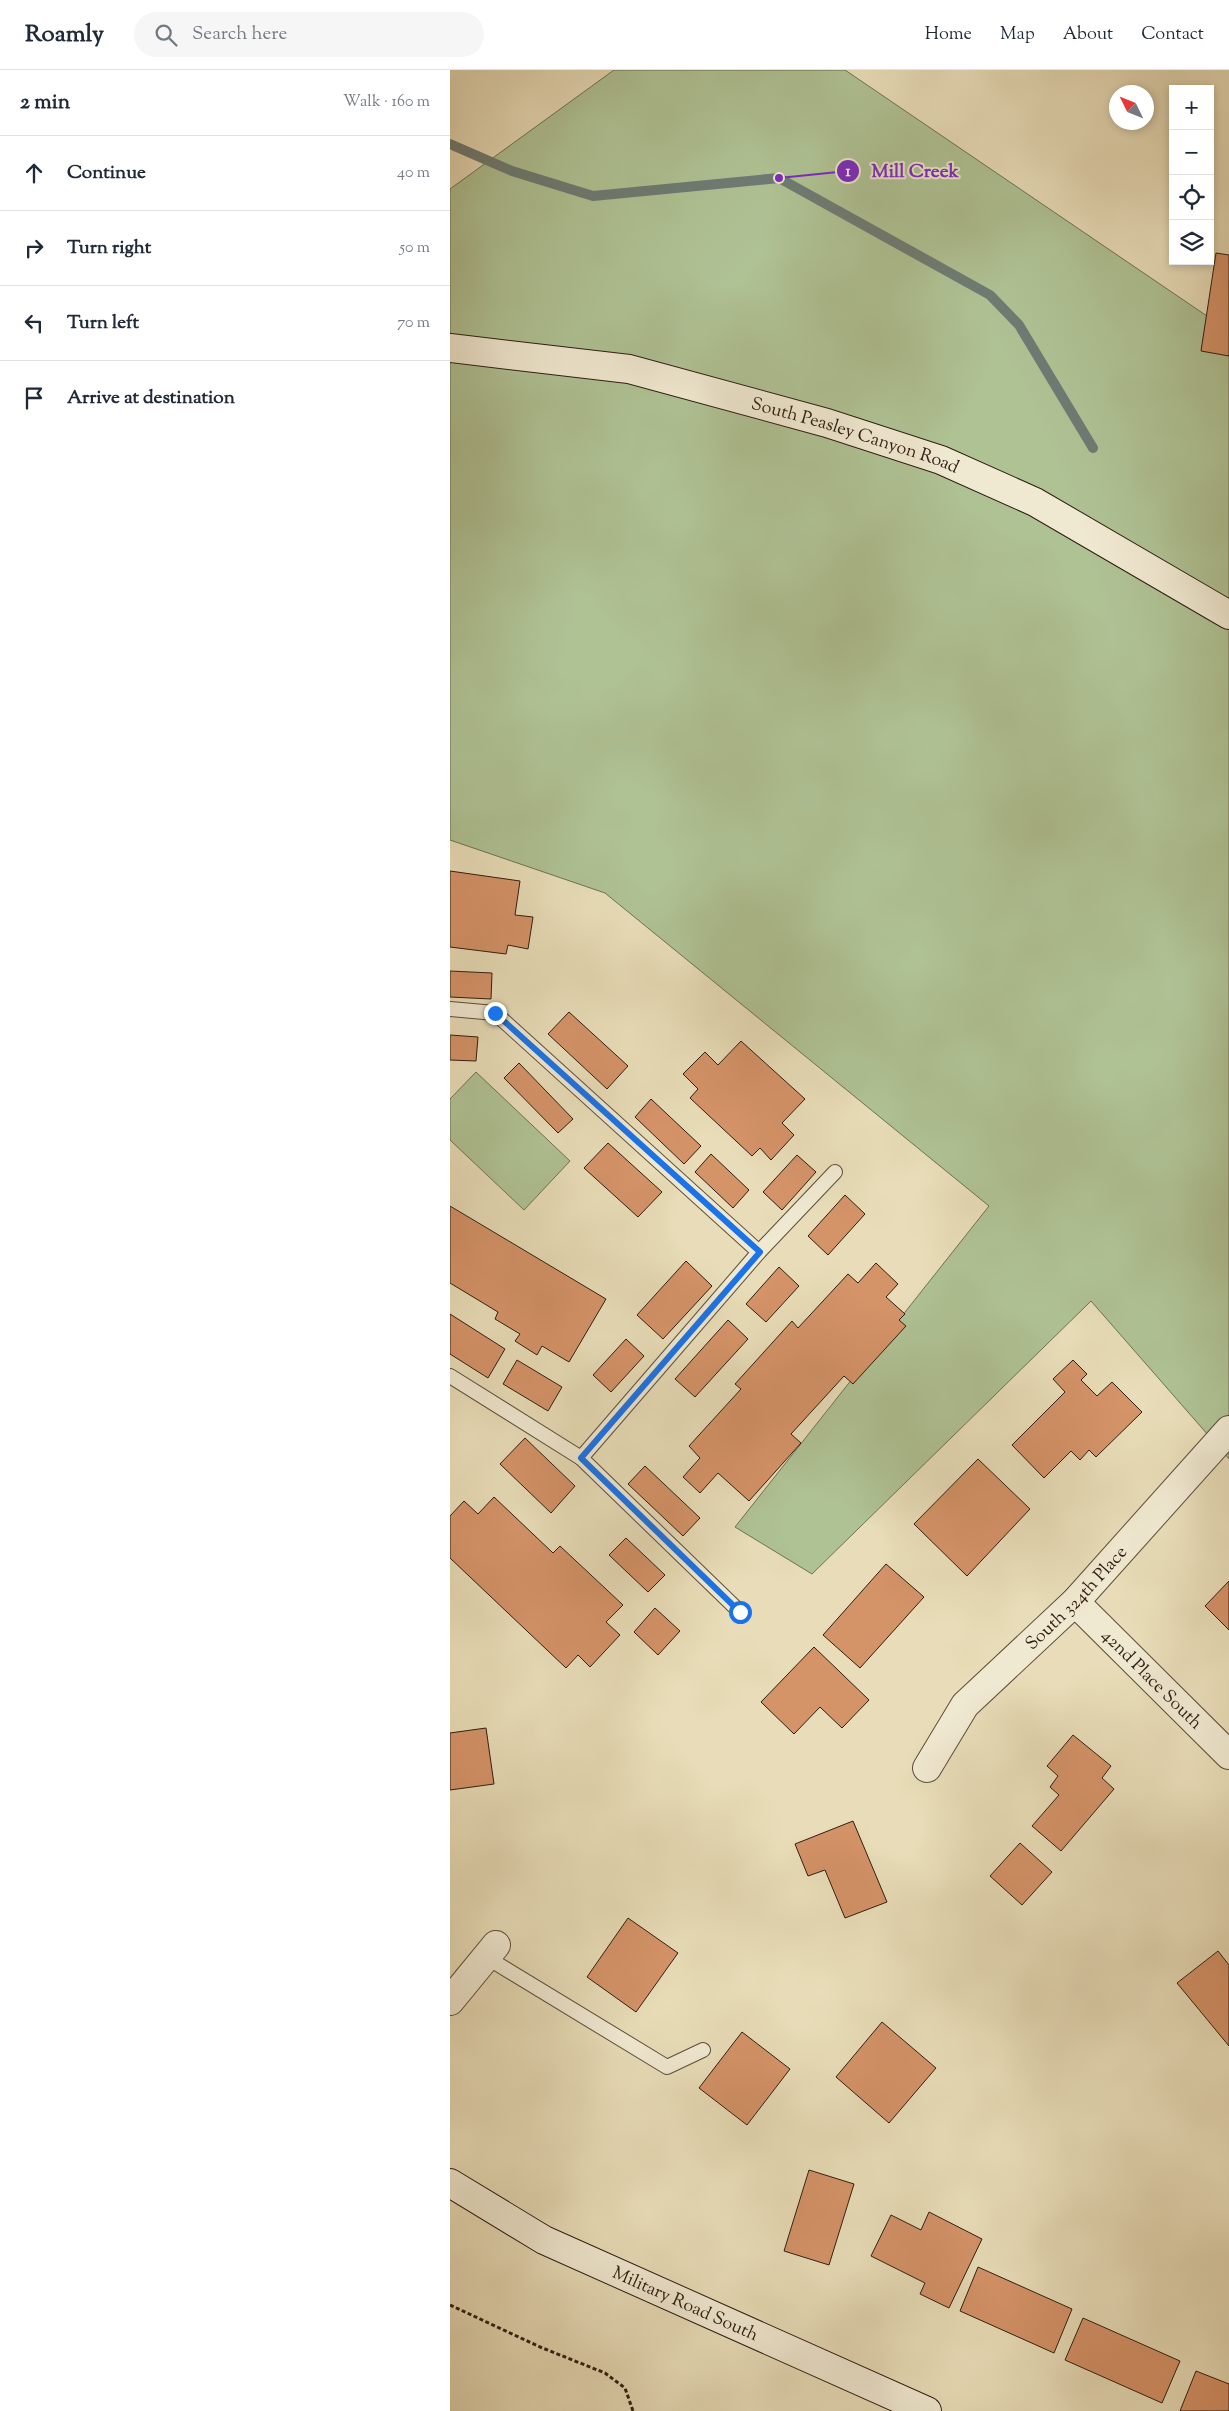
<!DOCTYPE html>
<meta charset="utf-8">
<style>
:root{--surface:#fff;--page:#f6f6f7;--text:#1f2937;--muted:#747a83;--line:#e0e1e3}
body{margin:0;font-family:"Sorts Mill Goudy",serif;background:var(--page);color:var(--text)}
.controls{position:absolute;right:15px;top:15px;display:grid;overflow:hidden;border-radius:0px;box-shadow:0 2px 8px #0003}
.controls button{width:45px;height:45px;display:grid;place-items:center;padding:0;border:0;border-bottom:1px solid var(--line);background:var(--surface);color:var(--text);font:25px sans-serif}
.compass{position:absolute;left:659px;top:15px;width:45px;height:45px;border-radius:50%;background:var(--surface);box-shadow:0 2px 8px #0003;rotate:313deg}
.stop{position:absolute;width:15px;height:15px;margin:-11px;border:4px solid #1a73e8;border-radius:50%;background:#fff}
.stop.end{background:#1a73e8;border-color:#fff;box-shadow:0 1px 5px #0008}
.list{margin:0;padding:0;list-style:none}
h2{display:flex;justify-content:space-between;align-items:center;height:65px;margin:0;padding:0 20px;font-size:21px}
h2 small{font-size:16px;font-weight:400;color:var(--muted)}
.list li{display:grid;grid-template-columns:32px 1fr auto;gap:15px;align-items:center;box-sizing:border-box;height:75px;padding:0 20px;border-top:1px solid var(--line)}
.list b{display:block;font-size:19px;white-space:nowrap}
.list em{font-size:16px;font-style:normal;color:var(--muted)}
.icon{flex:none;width:28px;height:28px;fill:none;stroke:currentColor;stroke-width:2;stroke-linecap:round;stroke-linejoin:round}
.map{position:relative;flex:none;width:779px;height:2341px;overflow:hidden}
header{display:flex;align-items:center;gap:30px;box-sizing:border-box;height:70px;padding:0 25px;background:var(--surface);border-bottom:1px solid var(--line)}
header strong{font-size:24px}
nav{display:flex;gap:28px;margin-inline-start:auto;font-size:18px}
.search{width:350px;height:45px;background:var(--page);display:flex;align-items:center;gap:12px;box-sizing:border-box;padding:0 18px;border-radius:28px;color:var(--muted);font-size:19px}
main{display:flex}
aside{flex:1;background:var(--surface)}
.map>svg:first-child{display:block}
.green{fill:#afc294;stroke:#6f7053}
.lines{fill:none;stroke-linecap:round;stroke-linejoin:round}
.stream{stroke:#6e7c74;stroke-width:10}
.building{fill:#d59368;stroke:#2f1d12}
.lane-casing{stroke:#5d4d3c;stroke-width:16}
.street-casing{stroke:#5d4d3c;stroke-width:30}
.secondary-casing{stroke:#2f1d12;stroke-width:30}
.path{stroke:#2f1d12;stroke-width:3;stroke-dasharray:4 2.5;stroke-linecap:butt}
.lane{stroke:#f0e9d1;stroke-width:14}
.street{stroke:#f0e9d1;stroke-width:28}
.secondary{stroke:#f0e9d1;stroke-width:28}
.route{stroke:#1a73e8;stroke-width:6}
.labels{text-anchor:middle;stroke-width:4;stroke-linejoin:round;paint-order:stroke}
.street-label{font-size:18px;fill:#2f1d12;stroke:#f0e9d1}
.leader{fill:none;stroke:#7b2cbf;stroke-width:2}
.callout-dot{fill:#7b2cbf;stroke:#f0e9d1;stroke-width:2}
.mark-label{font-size:15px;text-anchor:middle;font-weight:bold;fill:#fff}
.callout-label{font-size:19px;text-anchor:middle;font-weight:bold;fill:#7b2cbf;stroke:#f0e9d1;stroke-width:4;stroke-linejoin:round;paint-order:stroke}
</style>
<header>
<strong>Roamly</strong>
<div class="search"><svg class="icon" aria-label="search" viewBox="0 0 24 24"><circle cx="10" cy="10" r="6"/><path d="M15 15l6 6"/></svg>Search here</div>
<nav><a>Home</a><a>Map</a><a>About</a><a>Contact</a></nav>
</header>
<main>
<aside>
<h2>2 min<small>Walk · 160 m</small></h2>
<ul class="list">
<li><svg class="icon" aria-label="ahead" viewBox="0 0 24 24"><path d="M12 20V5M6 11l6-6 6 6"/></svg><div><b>Continue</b></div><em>40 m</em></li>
<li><svg class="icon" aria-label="right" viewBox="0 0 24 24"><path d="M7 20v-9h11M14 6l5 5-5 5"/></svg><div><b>Turn right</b></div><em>50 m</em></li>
<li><svg class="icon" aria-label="left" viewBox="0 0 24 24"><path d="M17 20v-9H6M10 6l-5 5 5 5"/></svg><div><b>Turn left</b></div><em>70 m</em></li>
<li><svg class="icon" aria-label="arrive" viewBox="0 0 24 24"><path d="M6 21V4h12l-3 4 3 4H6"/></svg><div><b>Arrive at destination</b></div></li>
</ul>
</aside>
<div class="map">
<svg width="779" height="2341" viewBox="0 0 779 2341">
<rect width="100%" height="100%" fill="#e8ddb8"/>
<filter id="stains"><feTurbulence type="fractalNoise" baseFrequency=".004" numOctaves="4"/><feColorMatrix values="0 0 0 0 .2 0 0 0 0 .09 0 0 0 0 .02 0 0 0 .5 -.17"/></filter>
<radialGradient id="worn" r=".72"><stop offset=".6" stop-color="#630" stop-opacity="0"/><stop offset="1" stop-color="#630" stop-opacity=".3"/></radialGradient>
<g class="green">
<path d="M164 0H395L779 261V1389L641 1231 362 1504 285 1457 539 1136 155 823 0 770V119Z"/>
<path d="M26 1002 120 1091 74 1140 0 1070V1029Z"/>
</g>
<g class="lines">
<path class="stream" d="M0 74 62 101 143 126 329 108 540 225 569 255 643 378"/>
</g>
<g class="building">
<path d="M766 183 779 185V286L751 281Z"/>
<path d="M0 801 70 811 65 845 83 847 78 879 58 875 56 884 0 877Z"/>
<path d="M0 901 42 903 41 929 0 927Z"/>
<path d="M119 942 178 996 157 1019 98 964Z"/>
<path d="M0 965 28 967 26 991 0 990Z"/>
<path d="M291 971 355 1029 332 1053 344 1065 321 1090 310 1078 302 1086 240 1028 248 1019 233 1004 255 982 268 995Z"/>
<path d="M69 993 123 1049 108 1063 54 1008Z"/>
<path d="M201 1029 251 1076 234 1094 185 1047Z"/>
<path d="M158 1073 212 1122 188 1147 134 1098Z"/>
<path d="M261 1084 299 1120 283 1138 245 1102Z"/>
<path d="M347 1085 366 1102 332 1140 313 1122Z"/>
<path d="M395 1125 415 1144 378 1185 358 1166Z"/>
<path d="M0 1136 156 1229 119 1292 92 1276 87 1285 65 1271 70 1264 45 1249 48 1242 0 1213Z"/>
<path d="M236 1191 262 1216 213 1269 187 1245Z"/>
<path d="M426 1193 448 1214 436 1227 455 1244 449 1250 456 1256 403 1314 394 1306 341 1364 351 1373 299 1431 268 1403 250 1423 233 1407 250 1388 239 1376 291 1319 285 1314 342 1251 348 1258 398 1204 408 1213Z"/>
<path d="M329 1197 349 1216 316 1252 296 1234Z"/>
<path d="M0 1244 55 1279 38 1308 0 1284Z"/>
<path d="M278 1250 298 1269 245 1327 225 1309Z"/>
<path d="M176 1269 194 1286 161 1322 143 1305Z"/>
<path d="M67 1290 112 1317 98 1341 53 1314Z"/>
<path d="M623 1290 637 1304 631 1310 647 1326 662 1312 692 1342 646 1387 639 1380 630 1390 621 1381 594 1408 562 1375 615 1322 603 1309Z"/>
<path d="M75 1368 125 1416 101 1443 50 1394Z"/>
<path d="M528 1389 580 1439 517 1506 464 1454Z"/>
<path d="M195 1396 250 1448 233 1466 178 1414Z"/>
<path d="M44 1427 103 1483 110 1476 173 1535 156 1552 170 1565 140 1597 128 1585 116 1598 0 1488V1446L14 1431 28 1444Z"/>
<path d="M176 1468 215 1505 198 1522 159 1485Z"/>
<path d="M436 1494 474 1527 410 1598 373 1565Z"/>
<path d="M779 1511V1560L755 1536Z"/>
<path d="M205 1538 230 1561 208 1585 184 1562Z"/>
<path d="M364 1577 419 1630 392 1658 370 1637 344 1664 311 1632Z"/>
<path d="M36 1658 44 1714 0 1720V1663Z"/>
<path d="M623 1665 661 1696 652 1708 664 1719 611 1781 582 1756 609 1725 600 1717 608 1706 597 1696Z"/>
<path d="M403 1751 437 1832 395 1848 375 1800 358 1806 345 1774Z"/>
<path d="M570 1773 602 1802 572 1835 540 1806Z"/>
<path d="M178 1848 228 1883 186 1942 137 1907Z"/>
<path d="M768 1881 779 1895V1976L727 1913Z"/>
<path d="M432 1952 486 1998 439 2053 386 2007Z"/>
<path d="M292 1962 340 1999 297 2055 249 2018Z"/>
<path d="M359 2100 404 2114 379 2195 334 2181Z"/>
<path d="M479 2142 532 2169 499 2238 470 2224 475 2213 421 2186 441 2145 471 2160Z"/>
<path d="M528 2197 622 2239 604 2283 510 2241Z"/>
<path d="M633 2248 730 2291 712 2333 615 2290Z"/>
<path d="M746 2301 779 2314V2341H730Z"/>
</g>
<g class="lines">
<defs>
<g id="lane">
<path d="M0 939 45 943 309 1182"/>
<path d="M0 1306 131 1388 290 1542"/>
<path d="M131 1388 309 1182 385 1102"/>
<path d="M36 1887 217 1997 253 1980"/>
</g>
<g id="street">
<path id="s1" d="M625 1532 779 1685"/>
<path id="s2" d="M477 1698 515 1635 625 1532 779 1360"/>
<path d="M0 1931 46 1875"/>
</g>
<g id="secondary">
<path id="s3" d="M0 278 179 299 377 353 491 390 585 432 779 545"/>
<path id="s4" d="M0 2113 94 2170 477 2341"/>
</g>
</defs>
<use href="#lane" class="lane-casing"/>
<use href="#street" class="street-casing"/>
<use href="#secondary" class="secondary-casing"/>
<path class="path" d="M0 2235 90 2277 155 2303 175 2318 183 2341"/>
<use href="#lane" class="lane"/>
<use href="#street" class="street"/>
<use href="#secondary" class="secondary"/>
</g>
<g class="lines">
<path class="route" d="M45 943 310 1182 131 1388 290 1542"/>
</g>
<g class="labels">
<g class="street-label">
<text dy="6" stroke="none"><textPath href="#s3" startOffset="416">South Peasley Canyon Road</textPath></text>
<text dy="6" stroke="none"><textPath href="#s2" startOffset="228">South 324th Place</textPath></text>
<text dy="6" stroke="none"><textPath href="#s1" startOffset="109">42nd Place South</textPath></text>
<text dy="6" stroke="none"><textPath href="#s4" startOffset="265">Military Road South</textPath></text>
</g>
</g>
<path class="leader" d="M329 108L398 101"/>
<g class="callout-dot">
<circle cx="329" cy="108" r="5"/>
<circle cx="398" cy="101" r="12"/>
</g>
<g class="mark-label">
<text x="398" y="106">1</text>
</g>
<g class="callout-label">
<text x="465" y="107">Mill Creek</text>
</g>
<rect width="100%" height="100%" filter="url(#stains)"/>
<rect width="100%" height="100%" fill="url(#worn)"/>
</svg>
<div class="controls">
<button>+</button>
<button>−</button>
<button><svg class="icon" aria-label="locate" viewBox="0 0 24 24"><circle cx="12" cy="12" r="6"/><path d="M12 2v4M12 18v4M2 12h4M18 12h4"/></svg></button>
<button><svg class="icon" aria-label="layers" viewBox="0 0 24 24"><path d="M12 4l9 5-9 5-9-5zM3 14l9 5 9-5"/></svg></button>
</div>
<svg class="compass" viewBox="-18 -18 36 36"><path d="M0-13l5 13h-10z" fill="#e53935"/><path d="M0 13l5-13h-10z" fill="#747a83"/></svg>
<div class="stop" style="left:290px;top:1542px"></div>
<div class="stop end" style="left:45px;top:943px"></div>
</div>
</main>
